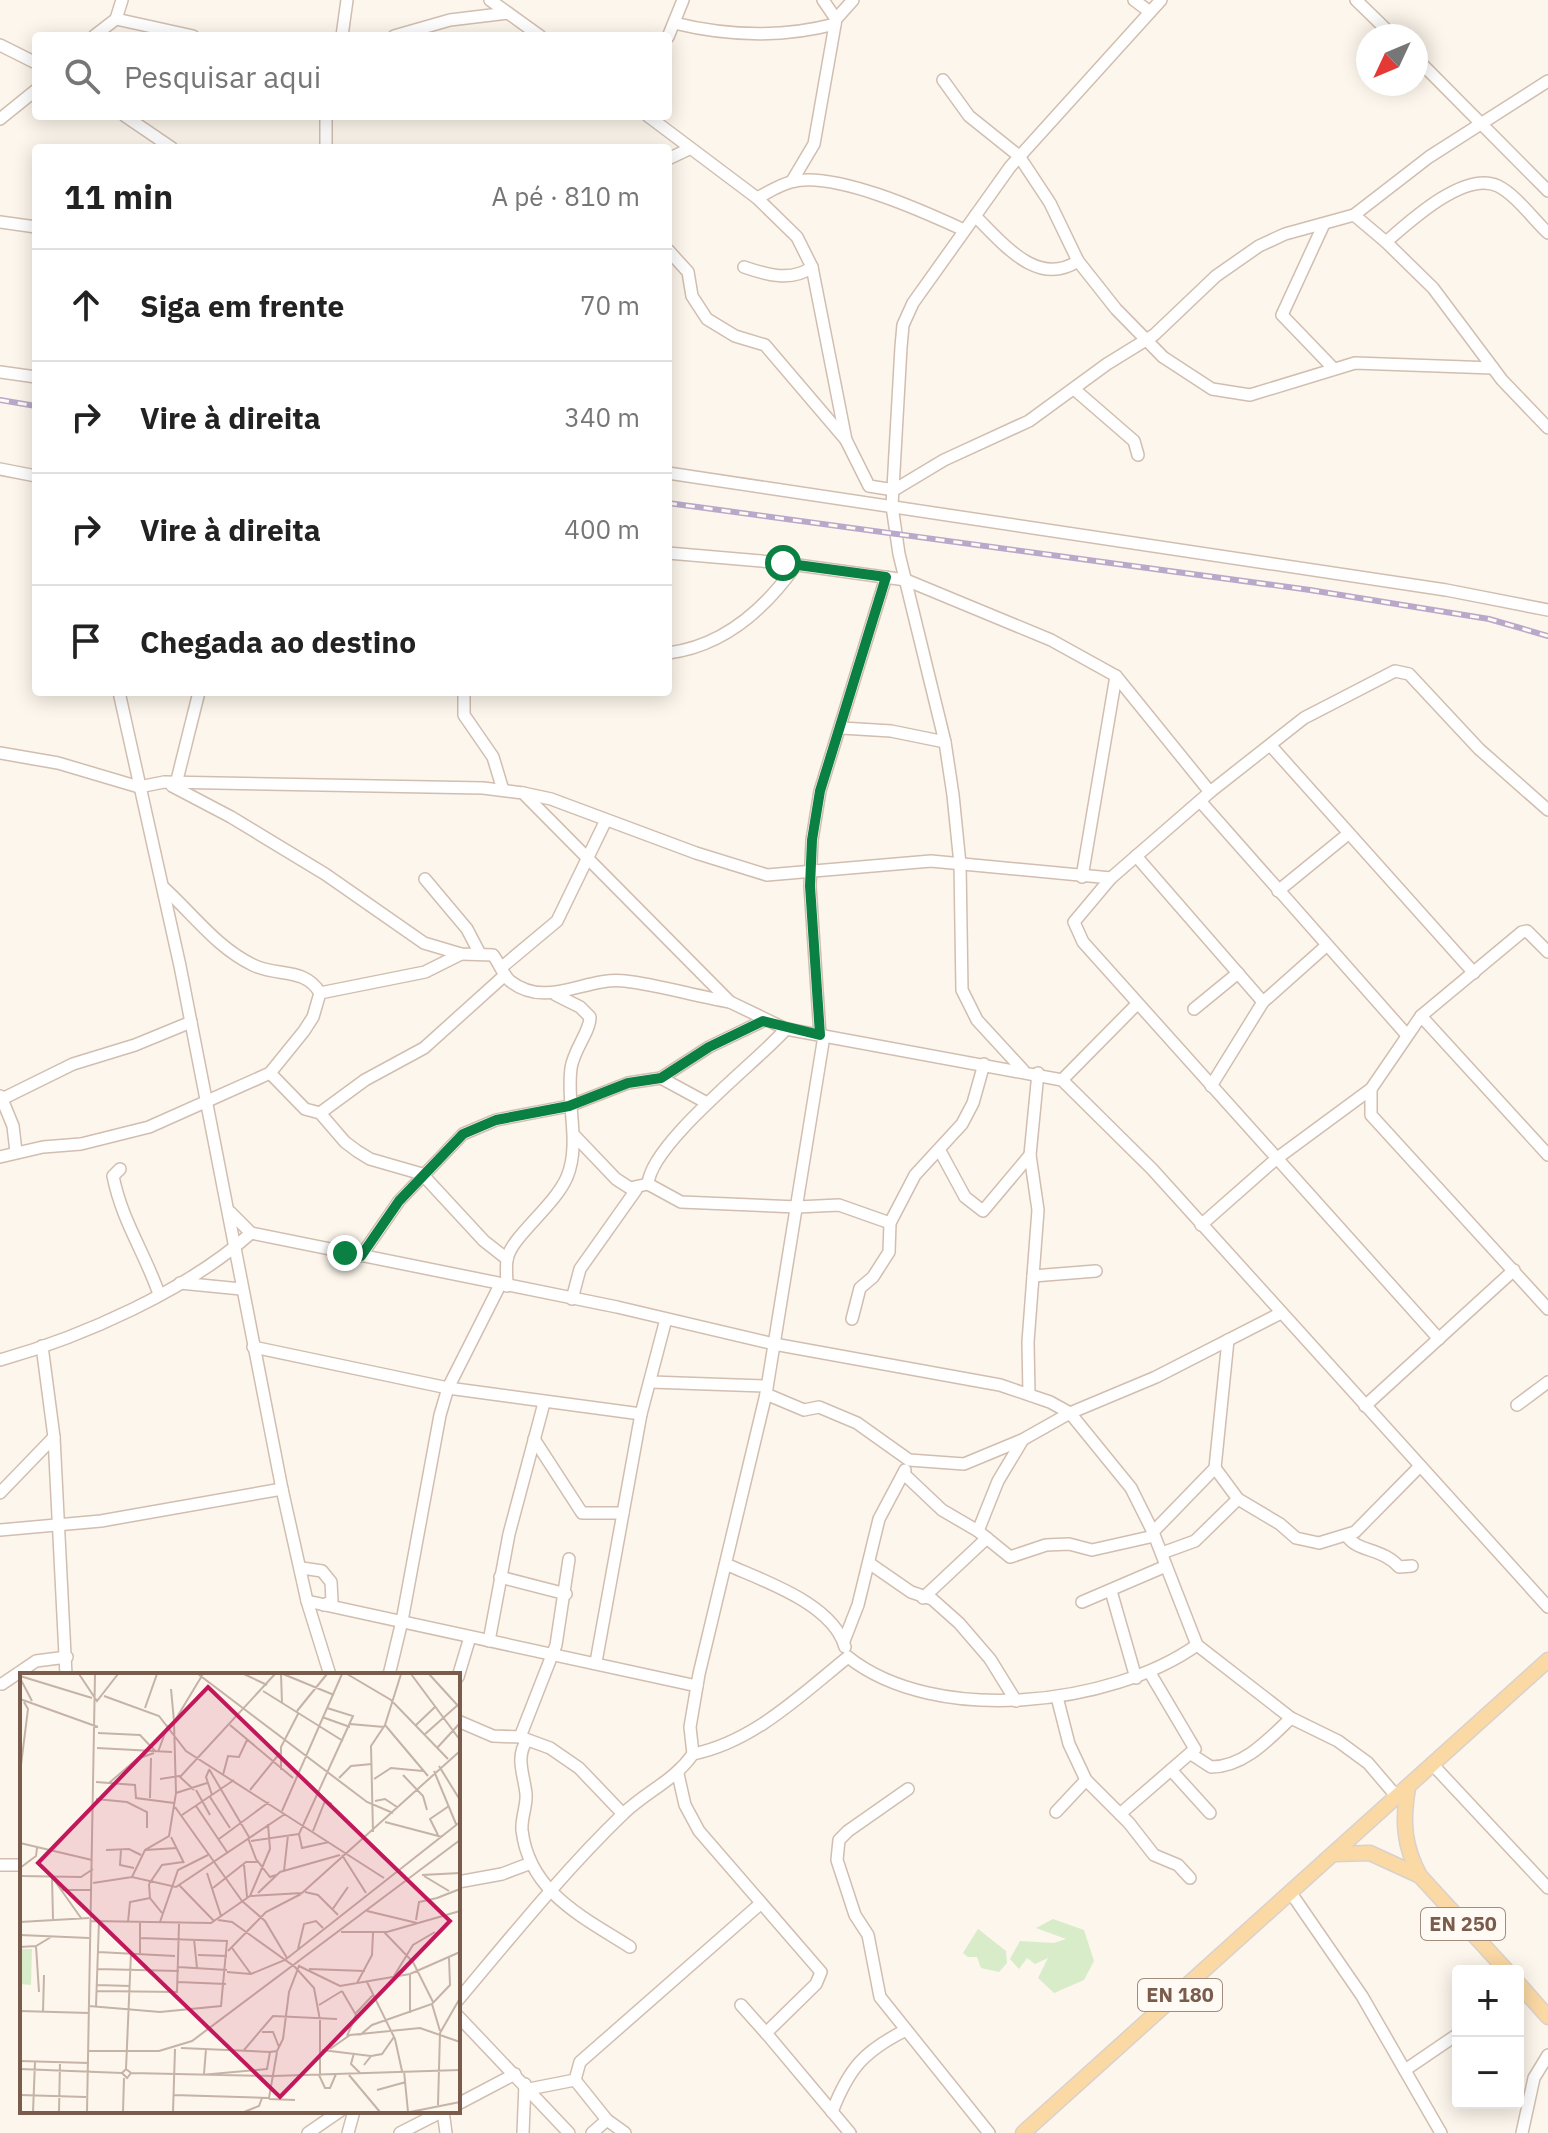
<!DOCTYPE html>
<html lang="pt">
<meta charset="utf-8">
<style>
:root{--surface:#fff;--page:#f6f6f6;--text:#222;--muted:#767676;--line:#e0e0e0}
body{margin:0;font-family:"IBM Plex Sans",sans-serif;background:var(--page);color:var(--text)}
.controls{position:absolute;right:24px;bottom:24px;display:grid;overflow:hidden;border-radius:8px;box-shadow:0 4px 20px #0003}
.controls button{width:72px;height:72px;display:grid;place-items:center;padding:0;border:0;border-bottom:2px solid var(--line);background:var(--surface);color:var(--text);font:40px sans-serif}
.compass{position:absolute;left:1356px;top:24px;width:72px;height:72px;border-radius:50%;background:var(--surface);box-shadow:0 4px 20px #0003;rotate:226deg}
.stop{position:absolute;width:24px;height:24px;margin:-18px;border:6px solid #0b8043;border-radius:50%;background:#fff}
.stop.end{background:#0b8043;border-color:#fff;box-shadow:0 2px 8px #0008}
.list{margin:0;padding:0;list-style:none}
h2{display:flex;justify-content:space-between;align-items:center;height:104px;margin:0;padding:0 32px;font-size:34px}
h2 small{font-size:26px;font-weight:400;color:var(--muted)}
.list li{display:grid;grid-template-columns:52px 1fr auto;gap:24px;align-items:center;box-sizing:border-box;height:112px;padding:0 32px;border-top:2px solid var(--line)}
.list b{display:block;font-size:30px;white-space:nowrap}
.list em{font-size:26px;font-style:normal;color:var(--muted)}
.icon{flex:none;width:44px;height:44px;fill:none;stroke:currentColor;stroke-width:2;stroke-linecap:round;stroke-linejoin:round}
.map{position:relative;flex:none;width:1548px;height:2133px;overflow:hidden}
.search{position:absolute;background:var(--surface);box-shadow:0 4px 20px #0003;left:32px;top:32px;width:640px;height:88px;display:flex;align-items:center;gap:20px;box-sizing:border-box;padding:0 28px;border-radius:8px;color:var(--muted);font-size:30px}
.panel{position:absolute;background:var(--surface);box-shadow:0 4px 20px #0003;left:32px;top:144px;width:640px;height:552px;border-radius:8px}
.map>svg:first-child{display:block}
.green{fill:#d8ecc9}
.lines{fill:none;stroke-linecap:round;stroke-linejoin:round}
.minor-casing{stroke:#d1beb0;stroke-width:14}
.major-casing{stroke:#dad1cd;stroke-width:17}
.minor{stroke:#fff;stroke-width:11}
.major{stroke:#fbd9a5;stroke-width:14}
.rail-casing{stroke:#b9a8c9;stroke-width:6}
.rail{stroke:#fffaf3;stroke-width:3;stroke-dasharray:9;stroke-linecap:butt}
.route{stroke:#0b8043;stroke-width:10}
.labels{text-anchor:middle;stroke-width:6;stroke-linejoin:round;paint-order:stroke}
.shield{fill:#fffaf3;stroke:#a28b7f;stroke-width:2}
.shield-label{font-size:20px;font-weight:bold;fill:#7a5c4d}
.inset-road{fill:none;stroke:#c5b3a7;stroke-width:2}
.view{fill:#c2185b;fill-opacity:0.15;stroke:#c2185b;stroke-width:4}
.inset-edge{fill:none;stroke:#7a5c4d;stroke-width:4}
</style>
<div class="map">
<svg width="1548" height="2133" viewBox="0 0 1548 2133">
<rect width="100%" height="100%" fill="#fdf6ec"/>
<g class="green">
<path d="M1053 1919 1084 1930 1094 1961 1084 1980 1054 1993 1038 1978 1048 1958 1035 1964 1027 1958 1019 1969 1010 1959 1020 1941 1054 1943 1066 1939 1036 1928Z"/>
<path d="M978 1929 1006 1951 1007 1963 999 1972 981 1968 977 1957H968L963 1953Z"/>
</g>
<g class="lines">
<defs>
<g id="minor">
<path d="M490 0 540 36"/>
<path d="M823 0 836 19"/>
<path d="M1134 0 1150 12"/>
<path d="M1356 0 1393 36"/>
<path d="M116 19 193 36"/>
<path d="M674 23C727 36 782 38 835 24"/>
<path d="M94 36 116 19 122 0"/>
<path d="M342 36 347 0"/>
<path d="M394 36 450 20 508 13"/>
<path d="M668 37 683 0"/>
<path d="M0 45 36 63"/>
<path d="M1416 58 1548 191"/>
<path d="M943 80 969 116 1019 156 1050 203 1078 261 1116 309 1163 357 1212 389 1250 395 1355 363 1493 368"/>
<path d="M125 116 172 148"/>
<path d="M648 116 757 198 797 237 812 267 846 440 869 486 894 490 944 460 1029 421 1107 364 1154 335 1216 276 1259 246 1285 234 1354 215 1386 242C1410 221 1465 170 1498 186 1516 195 1533 219 1548 233"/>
<path d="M0 119 36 90"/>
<path d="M326 148V116"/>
<path d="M668 159 689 149"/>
<path d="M792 181 814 144 836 19 853 0"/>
<path d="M757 198C767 193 779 185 791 182 833 170 925 212 964 230"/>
<path d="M1354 215 1429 157 1548 81"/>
<path d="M975 216C1003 243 1037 288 1078 261"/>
<path d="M0 222 36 227"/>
<path d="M1323 226 1282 315 1333 368"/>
<path d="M1386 242 1433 288 1502 380 1548 428"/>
<path d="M668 250 688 272 692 296 707 319 735 336 765 345 846 440"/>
<path d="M744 267C767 275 792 282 812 267"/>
<path d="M0 372 36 377"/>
<path d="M1074 389 1134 441 1138 455"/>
<path d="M0 469 36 476"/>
<path d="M668 473 1446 590 1548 610"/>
<path d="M668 553 783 563 906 580 1051 640 1116 676 1210 792"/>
<path d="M668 653C724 646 765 609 796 565"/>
<path d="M119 692 180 966 282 1489 307 1601 330 1675"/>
<path d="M464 692V715L493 757 503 790"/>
<path d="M842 728 891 731 945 742"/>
<path d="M1271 746 1474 973"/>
<path d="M0 753 58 763 139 787 164 782 483 788 523 793 730 1002 786 1029 1062 1080 1152 1169 1548 1607"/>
<path d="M176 784 199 692"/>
<path d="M172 786 231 817 325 874 424 943 461 954 493 955C499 963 503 975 510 981 547 1010 586 976 625 981 659 985 695 996 730 1002"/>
<path d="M523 793 551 799 696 853 767 875 931 861 1111 878"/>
<path d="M1200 801 1406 1034"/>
<path d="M1136 856 1263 1002"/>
<path d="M1082 877 1116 676"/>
<path d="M425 879 467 929 479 952"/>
<path d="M1278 891 1348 834"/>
<path d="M502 967 557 921 606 820"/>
<path d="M320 993 425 972 461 954"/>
<path d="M1194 1009 1238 973"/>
<path d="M1421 1016 1548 1155"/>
<path d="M820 1035 810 886 812 840 820 791 886 577"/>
<path d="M1023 1070 977 1020 962 990 960 864 953 795 945 742 899 554 892 506 901 347 903 325 913 303 1010 167 1161 0"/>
<path d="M270 1073 305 1109 320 1113 345 1142 357 1151 370 1159 422 1174 484 1241 507 1259"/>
<path d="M661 1078 707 1103"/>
<path d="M1062 1080 1137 1004"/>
<path d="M1211 1086 1263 1002 1326 946"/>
<path d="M1371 1089V1115L1548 1309"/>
<path d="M0 1096 2 1099 73 1064 135 1045 191 1022"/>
<path d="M2 1099 13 1126 16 1152"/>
<path d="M320 1113 365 1080 424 1048 505 975"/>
<path d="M574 1135 616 1179 630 1188 648 1184 681 1202 797 1207"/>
<path d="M940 1151 965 1197 983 1211 1030 1155"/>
<path d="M0 1157 43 1147 81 1144 149 1127 259 1078 270 1073 304 1031 313 1017 320 993C305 967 277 977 253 965 216 947 193 914 163 887"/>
<path d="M120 1169 113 1176C122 1221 144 1251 159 1294"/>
<path d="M648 1184C651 1143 756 1063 786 1029"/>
<path d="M797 1207 839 1205 890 1223"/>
<path d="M230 1212 251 1233 617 1307 774 1344 1000 1385 1050 1402 1070 1413 1131 1488 1153 1532 1197 1645 1291 1718 1338 1741 1368 1763 1397 1797"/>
<path d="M1201 1225 1276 1159 1371 1089 1421 1016 1522 932 1527 931 1548 952"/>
<path d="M361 1256 399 1201 463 1134 496 1120 569 1106 628 1083 661 1078 709 1047 763 1021"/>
<path d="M1033 1276 1096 1271"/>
<path d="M180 1283 241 1289"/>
<path d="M507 1286C507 1276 505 1265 508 1256 514 1235 555 1205 567 1177 581 1143 566 1104 571 1068 574 1049 590 1032 590 1017L580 1007 556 995"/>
<path d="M572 1299 580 1269 636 1190"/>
<path d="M852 1319 860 1288 873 1277 889 1252 890 1223 915 1175 962 1124 973 1103 984 1064"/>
<path d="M1439 1339 1083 942 1074 922 1111 878 1210 792 1304 718 1395 671 1409 674 1479 749 1548 810"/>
<path d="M42 1346 54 1437 66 1675"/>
<path d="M253 1347 448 1388 641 1414"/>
<path d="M0 1360C82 1337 188 1290 251 1233"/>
<path d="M651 1382 767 1386"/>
<path d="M766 1394 804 1410 819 1407 857 1423 909 1460 964 1464 1022 1440 1070 1413 1156 1377 1281 1313"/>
<path d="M1029 1394 1028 1342 1038 1210 1030 1155 1038 1073"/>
<path d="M1517 1405 1548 1382"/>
<path d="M1365 1406 1514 1270"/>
<path d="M534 1439 582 1513H623"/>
<path d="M1215 1468 1238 1499 1280 1524 1296 1538 1319 1543 1355 1532 1420 1466"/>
<path d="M904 1474 942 1510 978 1531 1010 1557 1046 1545 1069 1544 1092 1550 1154 1536"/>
<path d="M0 1493 54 1437"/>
<path d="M0 1530 101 1521 282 1489"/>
<path d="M978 1531 998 1481 1022 1441"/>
<path d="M1153 1532 1215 1468 1228 1340"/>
<path d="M1347 1536C1357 1552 1383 1548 1399 1567L1412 1566"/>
<path d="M1162 1553 1195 1541 1238 1499"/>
<path d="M869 1563 911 1592 932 1599 959 1623 990 1659 1016 1701"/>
<path d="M728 1565C764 1581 833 1604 845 1647"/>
<path d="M302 1568 322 1571 331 1582 332 1601 324 1605"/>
<path d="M500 1577 566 1594"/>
<path d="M1111 1591 1136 1678"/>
<path d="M923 1598 987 1538"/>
<path d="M307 1601 697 1686"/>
<path d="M1082 1602 1166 1566"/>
<path d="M489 1641 509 1534 544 1403"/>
<path d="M844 1641 858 1605 879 1519 905 1470"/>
<path d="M596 1662 641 1414 666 1319"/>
<path d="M389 1675 402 1621 440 1415 448 1388 500 1285"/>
<path d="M458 1677 470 1637"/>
<path d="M2 1684 36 1661 67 1657"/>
<path d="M1057 1697 1069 1744 1086 1780 1129 1823 1154 1855 1178 1865 1190 1878"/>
<path d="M458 1721 493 1736 520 1737 550 1748 579 1768 623 1814"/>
<path d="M520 1737 556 1645 569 1559"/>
<path d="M527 1740C515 1758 524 1774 526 1794 527 1806 521 1818 522 1830 529 1892 583 1917 630 1947"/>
<path d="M693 1754 690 1727 699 1674 766 1394 824 1036"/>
<path d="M1191 1754 1211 1767C1244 1767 1269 1739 1291 1718"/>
<path d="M1433 1765 1548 1888"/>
<path d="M1171 1770 1210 1813"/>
<path d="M678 1774 685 1805 699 1831 821 1972 816 1984 766 2033 850 2133"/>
<path d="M908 1789 848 1831 839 1840 837 1860 855 1915 868 1935 880 1997 989 2133"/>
<path d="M1056 1812 1086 1780"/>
<path d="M1120 1814 1195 1749 1150 1673"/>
<path d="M0 1865H22"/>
<path d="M458 1882 502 1874 531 1863"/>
<path d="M1291 1893 1362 1996 1441 2133"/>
<path d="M458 2000C511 1937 564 1871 623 1814 648 1790 673 1782 693 1754 753 1742 801 1695 848 1657 935 1726 1111 1706 1197 1645"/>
<path d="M741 2005 766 2033"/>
<path d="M458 2016 569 2133"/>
<path d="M1405 2070 1458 2034"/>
<path d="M575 2080 580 2062 759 1905"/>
<path d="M529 2089 575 2080 607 2120 625 2133"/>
<path d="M458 2104 515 2074"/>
<path d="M443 2111 446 2133"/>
<path d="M832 2112C849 2068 864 2051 906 2030"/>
<path d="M308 2133 340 2111"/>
<path d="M348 2133 354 2111"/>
<path d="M400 2133 443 2111"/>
<path d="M523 2133 525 2084"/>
<path d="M592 2133 607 2120"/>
<path d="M1522 2133 1534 2078 1548 2055"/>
</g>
<g id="major">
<path d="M1408 1788C1402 1821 1404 1847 1420 1876L1507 1971"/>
<path d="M1335 1854 1370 1853 1420 1876"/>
<path d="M1518 1983 1548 2017"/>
<path d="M1023 2133 1548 1660"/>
</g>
</defs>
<use href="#minor" class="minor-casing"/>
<use href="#major" class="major-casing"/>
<use href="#minor" class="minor"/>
<use href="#major" class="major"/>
<defs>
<g id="rail">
<path d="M0 400 36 406"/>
<path d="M668 503 1310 590 1489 619 1548 636"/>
</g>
</defs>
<use href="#rail" class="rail-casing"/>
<use href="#rail" class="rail"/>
</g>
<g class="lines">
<path class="route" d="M345 1253 361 1256 399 1201 463 1134 496 1120 569 1106 628 1083 661 1078 709 1047 763 1021 820 1035 810 886 812 840 820 791 886 577 783 563"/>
</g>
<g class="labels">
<g class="shield">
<rect x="1421" y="1908" width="84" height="32" rx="6"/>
<rect x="1138" y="1979" width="84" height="32" rx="6"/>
</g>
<g class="shield-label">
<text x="1463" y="1931">EN 250</text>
<text x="1180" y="2002">EN 180</text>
</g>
</g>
<g transform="translate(20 1673)">
<rect width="440" height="440" fill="#fdf6ec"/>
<path d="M0 276H12L11 312 0 311Z" fill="#d8ecc9"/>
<path class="inset-road" d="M59 1 77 28 98 1M178 1 347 129 373 140M224 1 247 12M261 1 262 30M263 1 314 22M327 1 371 27 428 86M381 1 365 52 408 103M391 1 440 67M409 1 440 35M0 3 72 25M0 5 12 28M151 16 154 48M243 18 323 68M84 23 139 43 166 78 364 205M0 26 78 54M125 35 137 1M307 35 333 43 279 161 282 175 309 169M277 38 307 1M302 44 330 54M330 51 364 54M210 52 273 105M395 53 416 33M78 60 120 62 136 79M404 62 440 30M77 75 152 79M417 75 440 50M138 79 148 52M419 93 440 127M189 96 229 164M189 97 186 104 192 122M261 97V74L278 41M414 98 436 151M0 100 8 36 4 29M203 102 208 83 219 84 227 67M383 102 403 123 407 137M160 104 255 1M319 105 331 93 352 91M140 106 159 103 174 117M354 106 371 95 403 98M76 109 115 112 116 125 154 130M89 110 117 86 134 80M176 117 190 142M230 117 260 80M156 120 187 110M190 124 210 155M130 125 131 85M76 126 107 129 127 139V155M355 128 365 126 377 134M176 133 207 179M155 134 222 228M262 138 322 1M162 142 214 107M365 149 422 164M293 158 305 128 312 131M353 159 351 73 365 52M418 162 410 146 429 133M151 164 164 190M228 165 236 186 250 204 256 202M199 166 249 129M231 168 279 161M0 170 72 187M101 176 100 192 114 195M86 177 109 176 121 182M125 177 157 175M322 182 346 220M224 192 227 224M0 195 16 183 17 175M264 198 268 162M187 200 201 243M402 202 440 200M0 203 61 204 73 196M32 203 33 246M404 203 429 218M32 204 61 245M112 204 125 177 149 163 156 120 154 49 183 1M73 210 112 204 156 214 265 141M129 211 142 192 163 189M129 211 130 225 142 240M159 212 194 248M193 215 226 189H238M41 217H71M285 219 298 222 318 242M238 220 260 199 320 182M230 223 250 176 248 151M417 225 440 216M222 228 245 248 267 285M312 237 328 214M347 238 397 250M198 247 212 249 275 294 294 315 300 347V401M396 247 399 229 417 225M71 248 191 250 230 223 282 220 440 78M0 249 69 245M108 249 110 229 130 225M140 249 158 197 188 182M321 259H367L440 238M364 259 393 289 413 329M0 262 69 265M174 266 177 295M16 273 19 319M0 274 16 273 31 264M212 275 231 301M278 276 284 251 296 248 303 255M208 278 246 239 281 221M78 279 155 283M120 281V249M178 282 207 283M158 294 207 297M77 296 159 298M289 296 345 298M207 299 231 301 265 287 440 149M390 301V340M374 303 393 272 415 259M158 309 206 311M347 309 375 366 382 398M337 310 352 282 353 260M77 312 110 313M76 318 157 319 159 251M322 318 336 342 327 363M412 331 420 358M299 332 322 318M69 333 140 339 201 333 207 268 120 265M76 333 79 248M0 338 69 340M23 339 24 302M336 340 353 322M242 359H253L259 374M340 362 352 352 412 331 430 312 429 285M161 375 250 379M310 376 330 362 400 355 440 369M224 377 253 343 317 346M302 377 351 383 344 392M68 378H139L172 368 440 167M334 380 331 391 340 400M351 383 362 381 374 364M0 388 69 390M0 396 102 400 106 396 111 400 107 405 102 400M106 396 111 280M384 398 388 439M111 400 253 403 440 397M184 401 186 376M181 402 247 396 250 379 257 378 263 366 269 319 279 293 320 313 390 301 440 279M299 402 305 415H310L316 401M329 402 360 439M357 417 386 409M0 422 66 424M153 422 249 425 257 379M249 426 275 427M418 432 420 360 440 325M13 439 15 389M39 439 40 389M67 439 75 1M103 439 104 405M153 439 155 376M224 439 239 433 242 425M390 439 440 429"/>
<path class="view" d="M188 14 430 248 260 424 18 190Z"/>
<rect width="440" height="440" class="inset-edge"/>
</g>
</svg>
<div class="controls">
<button>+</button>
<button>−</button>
</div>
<svg class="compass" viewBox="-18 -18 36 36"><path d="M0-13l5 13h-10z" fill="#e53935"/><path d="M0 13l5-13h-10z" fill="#767676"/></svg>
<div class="stop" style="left:783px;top:563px"></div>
<div class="stop end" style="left:345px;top:1253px"></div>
<div class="search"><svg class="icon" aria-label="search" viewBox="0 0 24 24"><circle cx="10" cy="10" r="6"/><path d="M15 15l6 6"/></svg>Pesquisar aqui</div>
<section class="panel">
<h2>11 min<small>A pé · 810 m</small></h2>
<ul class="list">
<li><svg class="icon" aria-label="ahead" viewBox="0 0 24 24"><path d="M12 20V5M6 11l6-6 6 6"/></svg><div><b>Siga em frente</b></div><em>70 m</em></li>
<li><svg class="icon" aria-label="right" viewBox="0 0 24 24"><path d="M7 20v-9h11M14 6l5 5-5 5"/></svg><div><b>Vire à direita</b></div><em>340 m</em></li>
<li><svg class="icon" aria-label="right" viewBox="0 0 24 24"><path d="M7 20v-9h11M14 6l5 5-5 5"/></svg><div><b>Vire à direita</b></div><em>400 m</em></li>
<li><svg class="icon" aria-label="arrive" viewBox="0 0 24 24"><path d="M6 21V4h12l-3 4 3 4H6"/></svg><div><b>Chegada ao destino</b></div></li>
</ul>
</section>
</div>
